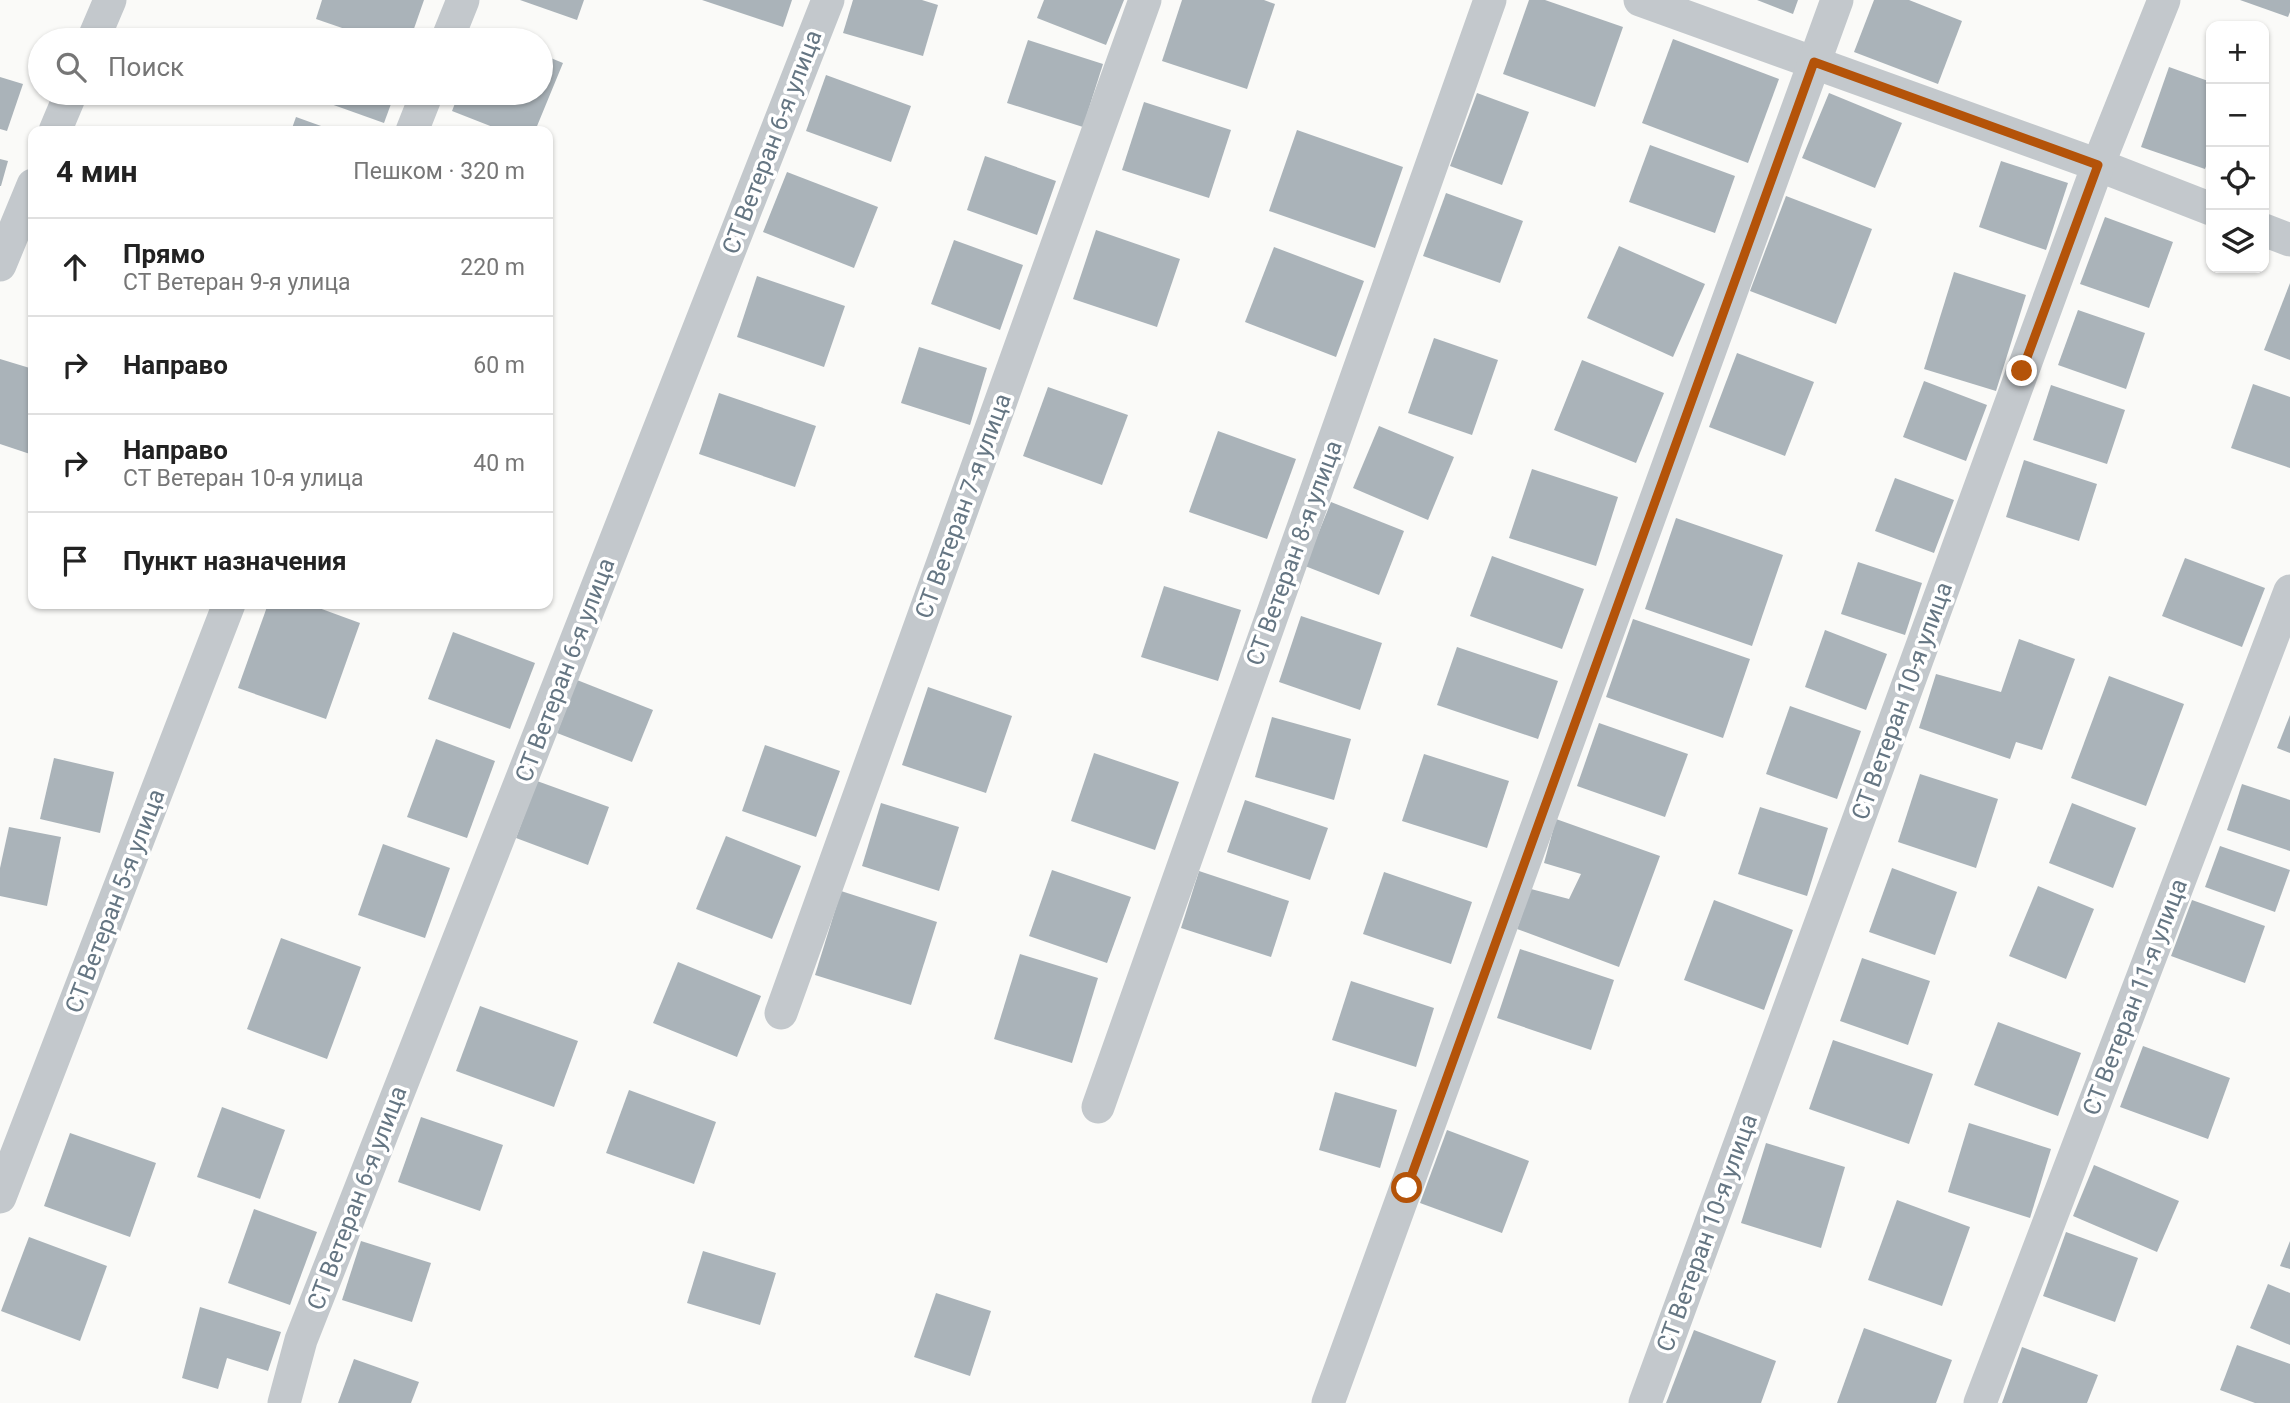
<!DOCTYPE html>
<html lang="ru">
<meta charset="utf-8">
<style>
:root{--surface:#fff;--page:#f2f2f2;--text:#222;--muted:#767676;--line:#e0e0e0}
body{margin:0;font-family:Roboto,sans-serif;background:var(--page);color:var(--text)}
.controls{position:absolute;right:21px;top:21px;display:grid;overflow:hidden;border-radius:14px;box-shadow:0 2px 5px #0004}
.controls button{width:63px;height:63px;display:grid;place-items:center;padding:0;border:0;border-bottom:2px solid var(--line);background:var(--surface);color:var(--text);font:35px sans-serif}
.stop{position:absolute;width:21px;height:21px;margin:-16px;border:5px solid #b45309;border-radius:50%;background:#fff}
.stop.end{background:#b45309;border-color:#fff;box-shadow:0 2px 7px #0008}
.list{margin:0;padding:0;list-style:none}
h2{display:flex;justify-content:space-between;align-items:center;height:91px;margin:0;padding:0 28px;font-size:30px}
h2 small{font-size:23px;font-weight:400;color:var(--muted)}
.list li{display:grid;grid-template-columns:46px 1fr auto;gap:21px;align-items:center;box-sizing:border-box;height:98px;padding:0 28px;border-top:2px solid var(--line)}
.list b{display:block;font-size:26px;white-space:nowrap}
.list p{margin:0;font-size:23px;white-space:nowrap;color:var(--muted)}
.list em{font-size:23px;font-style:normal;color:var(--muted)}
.icon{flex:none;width:38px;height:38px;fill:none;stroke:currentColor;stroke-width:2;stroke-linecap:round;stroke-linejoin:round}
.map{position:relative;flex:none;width:2290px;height:1403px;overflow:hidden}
.search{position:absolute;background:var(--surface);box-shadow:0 2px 5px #0004;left:28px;top:28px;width:525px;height:77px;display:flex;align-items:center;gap:18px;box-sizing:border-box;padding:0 24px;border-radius:38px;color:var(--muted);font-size:26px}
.panel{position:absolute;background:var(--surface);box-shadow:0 2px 5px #0004;left:28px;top:126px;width:525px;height:483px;border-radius:14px}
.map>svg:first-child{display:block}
.building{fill:#aab3b9}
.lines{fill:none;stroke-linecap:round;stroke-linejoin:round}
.street{stroke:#c3c8cc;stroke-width:33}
.route{stroke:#b45309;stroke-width:9}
.labels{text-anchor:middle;stroke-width:7;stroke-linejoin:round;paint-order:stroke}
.street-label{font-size:24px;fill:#657683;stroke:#fff}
</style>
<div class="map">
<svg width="2290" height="1403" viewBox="0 0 2290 1403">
<rect width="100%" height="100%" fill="#fafaf8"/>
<g class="building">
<path d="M322 0H424L410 40H377L316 19Z"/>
<path d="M520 0H584L577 20Z"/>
<path d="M702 0H792L783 27Z"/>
<path d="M853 0H922L938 5 923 56 843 33Z"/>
<path d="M1044 0H1124L1106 45 1037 18Z"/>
<path d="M1182 0H1264L1275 4 1247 89 1162 61Z"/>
<path d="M1529 0H1545L1623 27 1595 107 1503 74Z"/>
<path d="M1757 0H1798L1793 14Z"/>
<path d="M1874 0H1909L1962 21 1938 84 1854 52Z"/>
<path d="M2240 0H2290V12L2288 17Z"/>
<path d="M485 31 507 40H481Z"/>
<path d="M1673 39 1779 79 1748 163 1642 123Z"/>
<path d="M1028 40 1103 64 1083 127 1007 103Z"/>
<path d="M541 54 563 63 535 131H503L452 111 459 93H541Z"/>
<path d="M2169 67 2211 82V153L2205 169 2141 147Z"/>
<path d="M826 75 911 106 891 162 806 131Z"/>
<path d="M0 77 23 84 7 131 0 129Z"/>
<path d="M300 93H395L384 123Z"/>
<path d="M1477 93 1529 112 1502 185 1450 166Z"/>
<path d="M1829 93 1902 123 1875 188 1802 158Z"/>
<path d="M1144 102 1231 130 1209 198 1122 170Z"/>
<path d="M296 117 335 131H291Z"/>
<path d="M1297 130 1403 167 1375 248 1269 211Z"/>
<path d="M1650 145 1735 176 1715 233 1629 202Z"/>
<path d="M985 156 1056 181 1037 235 967 210Z"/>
<path d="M0 159 8 161 1 186H0Z"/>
<path d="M2001 161 2068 183 2046 250 1979 227Z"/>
<path d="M787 172 878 207 854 268 763 232Z"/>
<path d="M1446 193 1523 221 1500 283 1423 256Z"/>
<path d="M1786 196 1872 229 1836 324 1750 291Z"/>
<path d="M2105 217 2173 242 2149 308 2080 284Z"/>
<path d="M1096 230 1180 259 1157 327 1073 299Z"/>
<path d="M954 240 1023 265 1000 330 931 304Z"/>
<path d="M1619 246 1705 284 1673 357 1587 318Z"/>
<path d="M1274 247 1364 281 1336 357 1245 322Z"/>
<path d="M1954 272 2026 295 1996 391 1924 369Z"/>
<path d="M757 276 845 306 824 367 737 337Z"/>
<path d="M2290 283V360L2264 350Z"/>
<path d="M2078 310 2145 333 2126 389 2058 365Z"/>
<path d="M1434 338 1498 360 1472 435 1408 413Z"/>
<path d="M919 347 987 368 970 425 901 403Z"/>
<path d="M1737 353 1814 382 1785 456 1709 427Z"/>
<path d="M0 359 33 369V455L0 444Z"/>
<path d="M1582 360 1664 393 1636 463 1554 430Z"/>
<path d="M1924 381 1987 405 1966 461 1903 437Z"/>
<path d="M2253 384 2290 397V468L2231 448Z"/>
<path d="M2051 385 2125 410 2107 464 2033 440Z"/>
<path d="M1048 387 1128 415 1102 485 1023 456Z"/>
<path d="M719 393 816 426 795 487 699 454Z"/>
<path d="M1379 426 1454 457 1428 520 1353 488Z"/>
<path d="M1218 431 1296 459 1267 539 1189 512Z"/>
<path d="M2024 460 2097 484 2079 541 2006 517Z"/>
<path d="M1532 469 1618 497 1596 566 1509 538Z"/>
<path d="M1895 478 1954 500 1934 553 1875 531Z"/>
<path d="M1331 502 1404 531 1379 595 1305 566Z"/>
<path d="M1676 518 1783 555 1752 646 1645 609Z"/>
<path d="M1492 556 1584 589 1562 649 1470 616Z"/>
<path d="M2185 558 2265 588 2242 647 2162 616Z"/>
<path d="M1858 562 1922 583 1905 635 1841 614Z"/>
<path d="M1164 586 1241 610 1218 681 1141 657Z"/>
<path d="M268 604H308L360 623 326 719 238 688Z"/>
<path d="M1301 616 1382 643 1360 710 1279 682Z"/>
<path d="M1633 619 1750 659 1723 738 1606 697Z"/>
<path d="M1825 630 1887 654 1866 710 1805 687Z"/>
<path d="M453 632 535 663 510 729 428 699Z"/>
<path d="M2019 639 2075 659 2042 750 2016 742 2010 759 1919 728 1936 674 2001 692Z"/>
<path d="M1457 647 1558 681 1538 739 1437 705Z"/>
<path d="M2109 676 2184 704 2146 806 2071 778Z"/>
<path d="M577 680 653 710 632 762 557 733Z"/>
<path d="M928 687 1012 716 986 793 902 765Z"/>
<path d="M1790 706 1861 731 1837 799 1766 774Z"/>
<path d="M2290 715V753L2277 748Z"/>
<path d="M1272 717 1351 739 1334 800 1255 777Z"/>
<path d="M1599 723 1688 754 1665 817 1577 786Z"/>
<path d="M436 739 495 761 467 838 407 817Z"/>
<path d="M765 745 840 771 816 837 742 811Z"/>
<path d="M1094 753 1179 782 1155 850 1071 821Z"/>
<path d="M1424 754 1509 781 1487 848 1402 821Z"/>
<path d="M54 758 114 772 100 833 40 819Z"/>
<path d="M1920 774 1998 799 1976 868 1898 842Z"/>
<path d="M537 781 609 807 588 865 516 838Z"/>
<path d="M2242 784 2290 800V851L2227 830Z"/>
<path d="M1245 800 1328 828 1310 880 1227 852Z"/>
<path d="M881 803 959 827 939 891 862 866Z"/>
<path d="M2072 803 2136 828 2113 888 2049 863Z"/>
<path d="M1760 807 1828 828 1807 896 1738 874Z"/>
<path d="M1556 819 1660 856 1619 967 1517 929 1531 889 1569 899 1581 874 1544 863Z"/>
<path d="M9 827 61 837 47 906 0 896V868Z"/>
<path d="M726 836 801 866 772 939 696 909Z"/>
<path d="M383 844 450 868 425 938 358 915Z"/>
<path d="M2220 846 2290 870 2275 912 2205 887Z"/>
<path d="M1892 868 1957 892 1935 955 1869 932Z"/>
<path d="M1052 870 1131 897 1107 963 1029 936Z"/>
<path d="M1199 871 1289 901 1271 957 1181 928Z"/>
<path d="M1384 872 1472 902 1451 964 1363 934Z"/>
<path d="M2038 886 2094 909 2066 979 2009 956Z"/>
<path d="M841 891 937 922 911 1005 815 975Z"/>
<path d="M1714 900 1793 930 1764 1010 1684 980Z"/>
<path d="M2192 900 2265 926 2245 983 2171 956Z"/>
<path d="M281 938 361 967 327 1059 247 1029Z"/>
<path d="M1520 949 1614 980 1591 1050 1497 1018Z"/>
<path d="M1020 954 1098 978 1072 1063 994 1039Z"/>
<path d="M1862 958 1930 981 1908 1045 1840 1021Z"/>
<path d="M678 962 761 996 737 1057 653 1023Z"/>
<path d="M1351 981 1434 1008 1416 1067 1332 1040Z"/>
<path d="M480 1006 578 1041 554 1107 456 1071Z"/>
<path d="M1998 1022 2081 1053 2058 1116 1974 1085Z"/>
<path d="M1833 1040 1933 1074 1909 1144 1809 1109Z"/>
<path d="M2143 1046 2230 1078 2208 1139 2120 1107Z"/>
<path d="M629 1090 716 1122 694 1184 606 1153Z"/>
<path d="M1335 1092 1397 1110 1380 1168 1319 1150Z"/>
<path d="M222 1107 285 1130 260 1199 197 1177Z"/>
<path d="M421 1117 503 1145 480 1211 398 1182Z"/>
<path d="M1969 1123 2051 1149 2030 1218 1948 1192Z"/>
<path d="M1447 1130 1529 1161 1502 1233 1420 1203Z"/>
<path d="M70 1133 156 1163 130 1237 44 1206Z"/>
<path d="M1766 1143 1845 1167 1821 1248 1741 1223Z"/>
<path d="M2094 1165 2179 1201 2157 1252 2073 1216Z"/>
<path d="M1897 1200 1970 1227 1942 1306 1868 1280Z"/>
<path d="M254 1209 317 1232 290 1305 228 1283Z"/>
<path d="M2066 1232 2138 1258 2115 1322 2043 1296Z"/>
<path d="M29 1237 107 1266 80 1341 1 1311Z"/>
<path d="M361 1241 431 1263 412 1322 342 1300Z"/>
<path d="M2290 1241V1269L2280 1266Z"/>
<path d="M703 1251 776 1273 760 1325 687 1303Z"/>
<path d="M2268 1284 2290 1293V1345L2250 1328Z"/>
<path d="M936 1293 991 1311 970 1376 914 1357Z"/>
<path d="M200 1307 281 1332 268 1371 227 1358 218 1389 182 1378Z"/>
<path d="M1864 1328 1952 1360 1936 1403H1837Z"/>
<path d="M1694 1330 1776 1361 1761 1403H1666Z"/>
<path d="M2237 1345 2290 1364V1403H2255L2220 1390Z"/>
<path d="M2022 1347 2098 1375 2087 1403H2002Z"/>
<path d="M354 1359 419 1382 411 1403H338Z"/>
</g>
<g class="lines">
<g class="street">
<path d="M1640 0 2098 165 2211 209"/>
<path d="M93 40 110 0"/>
<path d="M447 40 463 0"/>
<path d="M55 131 71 93"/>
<path d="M412 131 427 93"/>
<path d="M2264 230 2290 240"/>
<path d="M0 265 33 185"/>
<path d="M781 1013 1145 0"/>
<path d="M1098 1107 1490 0"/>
<path d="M0 1197 229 604"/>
<path d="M284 1403 301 1340 828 0"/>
<path d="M1328 1403 1837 0"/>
<path d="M1645 1403 2098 165 2164 0"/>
<path d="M1980 1403 2290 591"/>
</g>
</g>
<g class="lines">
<path class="route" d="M1407 1188 1814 62 2098 165 2022 371"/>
</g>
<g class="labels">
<g class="street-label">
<text transform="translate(772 142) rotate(-69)" y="8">СТ Ветеран 6-я улица</text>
<text transform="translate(963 506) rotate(-70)" y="8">СТ Ветеран 7-я улица</text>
<text transform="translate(1294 553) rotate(-70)" y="8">СТ Ветеран 8-я улица</text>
<text transform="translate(565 670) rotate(-69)" y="8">СТ Ветеран 6-я улица</text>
<text transform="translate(1902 701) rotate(-70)" y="8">СТ Ветеран 10-я улица</text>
<text transform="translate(115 901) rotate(-69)" y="8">СТ Ветеран 5-я улица</text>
<text transform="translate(2135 997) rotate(-69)" y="8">СТ Ветеран 11-я улица</text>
<text transform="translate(357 1198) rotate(-69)" y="8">СТ Ветеран 6-я улица</text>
<text transform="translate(1707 1233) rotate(-70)" y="8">СТ Ветеран 10-я улица</text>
</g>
</g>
</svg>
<div class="controls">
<button>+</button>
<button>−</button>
<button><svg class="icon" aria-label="locate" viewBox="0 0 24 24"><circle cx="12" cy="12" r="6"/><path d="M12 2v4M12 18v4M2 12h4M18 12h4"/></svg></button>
<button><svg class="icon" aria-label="layers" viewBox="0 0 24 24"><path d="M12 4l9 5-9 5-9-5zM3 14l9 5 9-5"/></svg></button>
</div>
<div class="stop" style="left:1407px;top:1188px"></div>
<div class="stop end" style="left:2022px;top:371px"></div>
<div class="search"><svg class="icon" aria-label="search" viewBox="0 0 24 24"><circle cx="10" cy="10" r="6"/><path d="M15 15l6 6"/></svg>Поиск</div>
<section class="panel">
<h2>4 мин<small>Пешком · 320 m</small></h2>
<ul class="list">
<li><svg class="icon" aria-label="ahead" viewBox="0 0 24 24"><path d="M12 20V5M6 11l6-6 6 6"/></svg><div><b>Прямо</b><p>СТ Ветеран 9-я улица</p></div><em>220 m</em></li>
<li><svg class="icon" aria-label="right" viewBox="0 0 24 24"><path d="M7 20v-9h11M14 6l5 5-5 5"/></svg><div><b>Направо</b></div><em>60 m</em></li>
<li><svg class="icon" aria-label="right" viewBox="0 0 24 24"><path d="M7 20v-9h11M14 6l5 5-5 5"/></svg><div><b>Направо</b><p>СТ Ветеран 10-я улица</p></div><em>40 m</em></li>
<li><svg class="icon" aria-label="arrive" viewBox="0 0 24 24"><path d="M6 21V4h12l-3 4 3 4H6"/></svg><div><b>Пункт назначения</b></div></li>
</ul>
</section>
</div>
